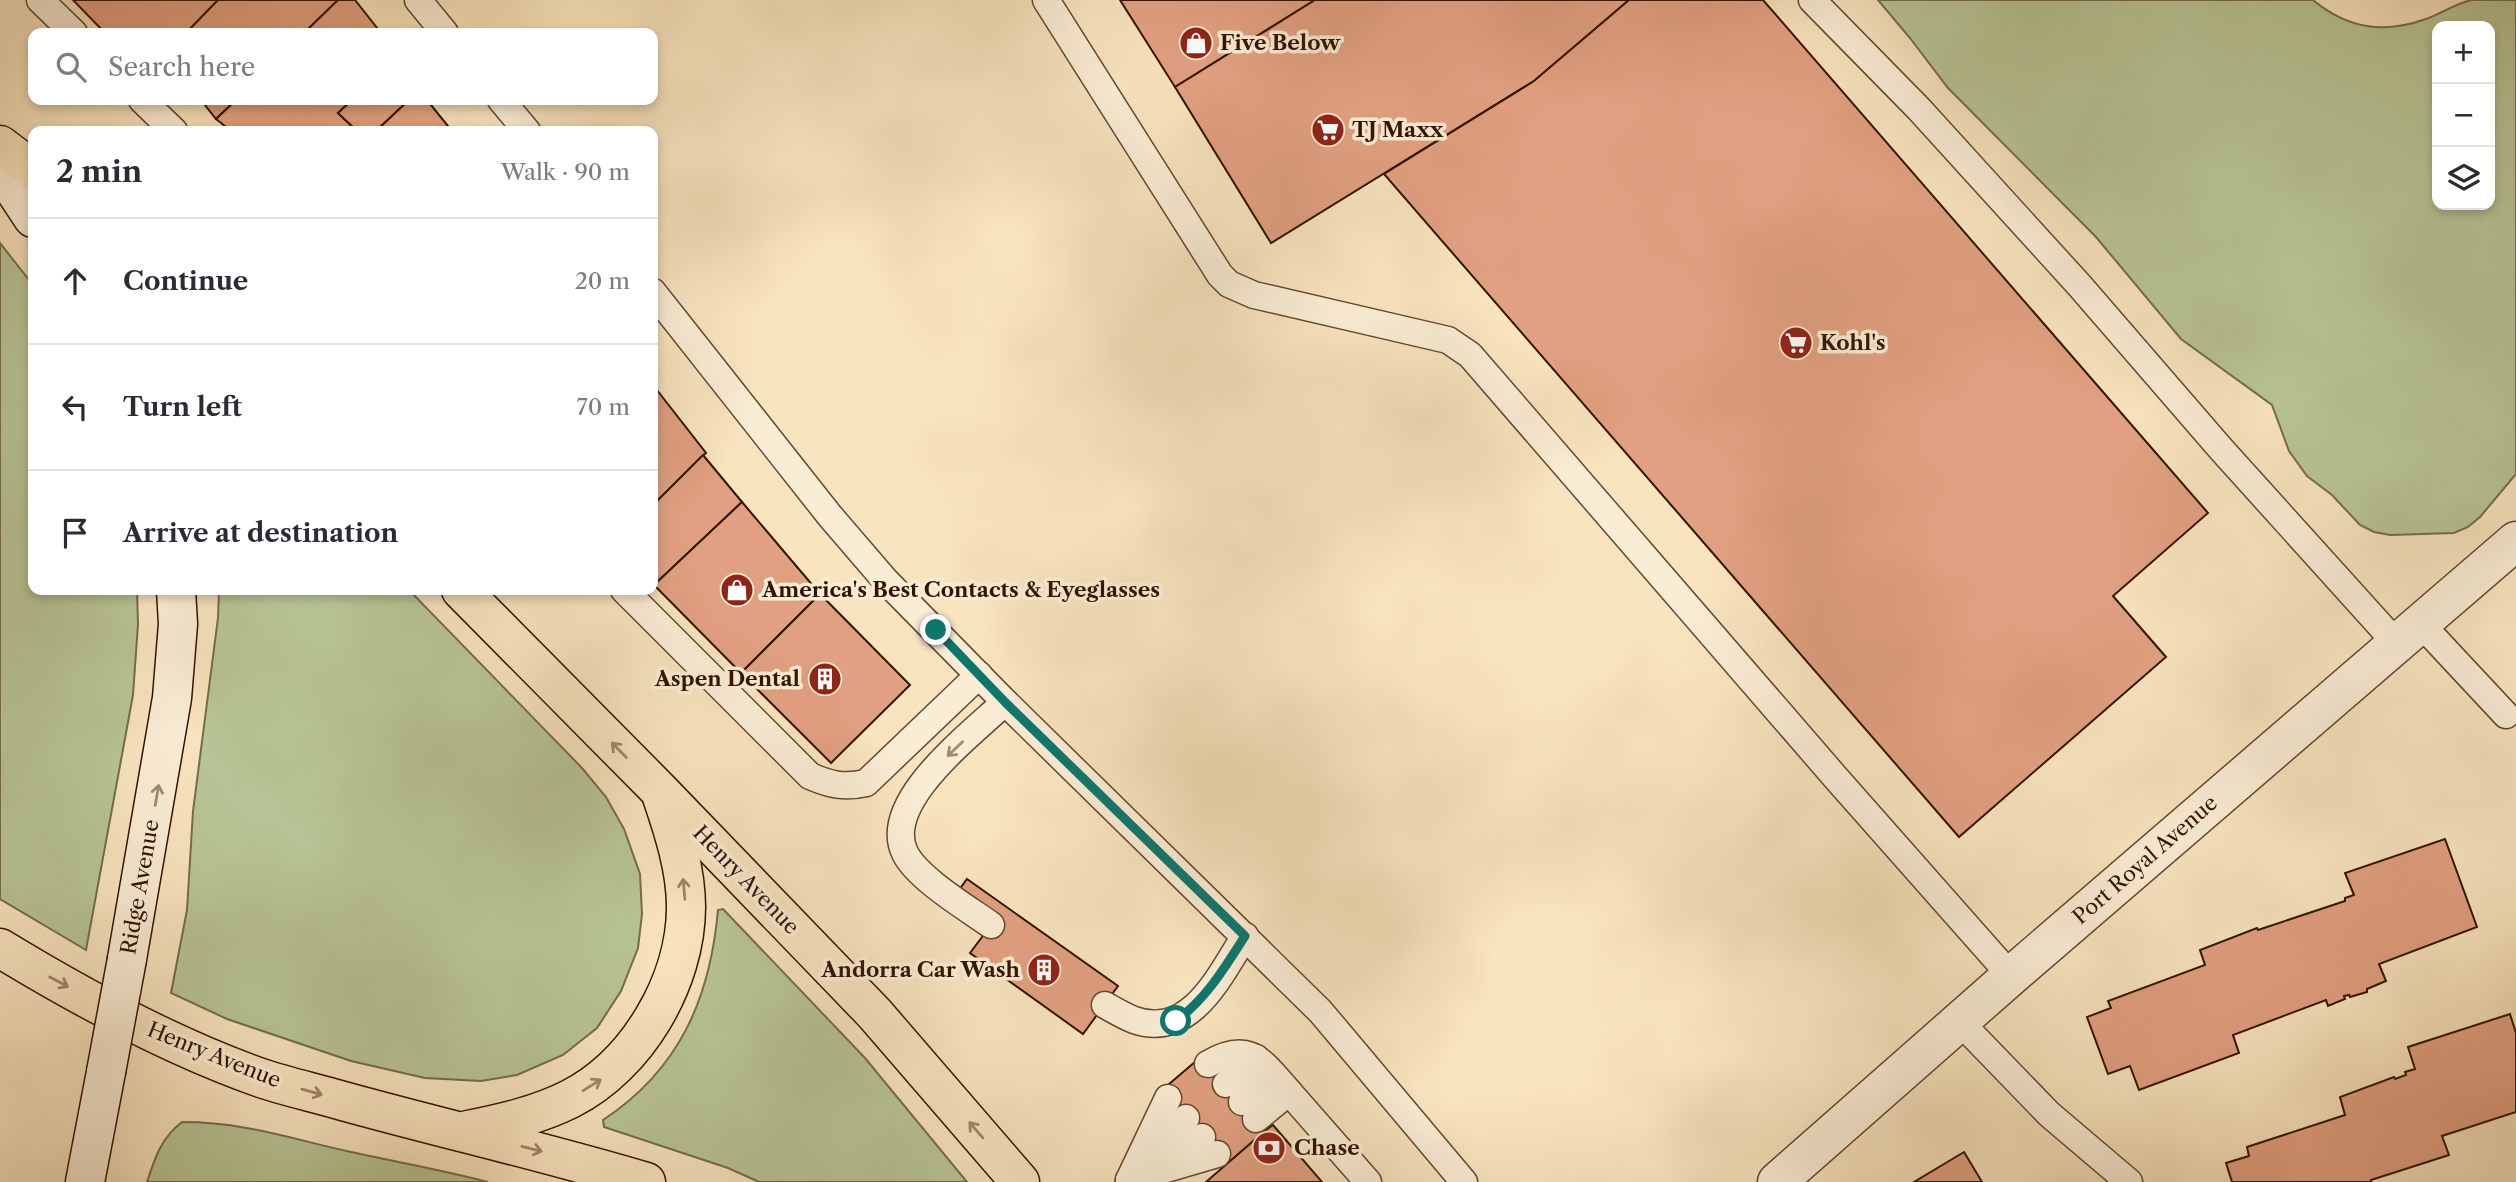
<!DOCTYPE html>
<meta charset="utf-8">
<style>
:root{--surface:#fff;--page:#f7f7f7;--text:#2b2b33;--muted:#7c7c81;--line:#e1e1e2}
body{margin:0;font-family:"Libre Caslon Text",serif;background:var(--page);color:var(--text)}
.controls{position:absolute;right:21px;top:21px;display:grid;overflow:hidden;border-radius:14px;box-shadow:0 4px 10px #0003}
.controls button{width:63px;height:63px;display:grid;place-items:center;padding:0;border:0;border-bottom:2px solid var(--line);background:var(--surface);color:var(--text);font:35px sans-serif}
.stop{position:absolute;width:21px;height:21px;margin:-16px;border:5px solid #0f766e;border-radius:50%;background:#fff}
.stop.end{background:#0f766e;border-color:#fff;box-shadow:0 2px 7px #0008}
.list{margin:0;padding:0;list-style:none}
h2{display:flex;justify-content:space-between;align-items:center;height:91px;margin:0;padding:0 28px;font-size:30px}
h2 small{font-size:23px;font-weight:400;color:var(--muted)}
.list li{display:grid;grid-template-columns:46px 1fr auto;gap:21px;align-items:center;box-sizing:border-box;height:126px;padding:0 28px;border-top:2px solid var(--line)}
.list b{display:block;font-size:26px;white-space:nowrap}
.list em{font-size:23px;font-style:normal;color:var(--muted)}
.icon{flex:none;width:38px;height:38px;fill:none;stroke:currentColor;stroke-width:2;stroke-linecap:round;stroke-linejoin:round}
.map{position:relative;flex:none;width:2516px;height:1182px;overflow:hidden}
.search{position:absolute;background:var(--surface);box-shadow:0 4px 10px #0003;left:28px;top:28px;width:630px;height:77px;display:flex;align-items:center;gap:18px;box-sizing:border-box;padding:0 24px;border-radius:14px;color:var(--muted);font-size:26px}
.panel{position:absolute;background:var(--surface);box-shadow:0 4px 10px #0003;left:28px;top:126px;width:630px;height:469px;border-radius:14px}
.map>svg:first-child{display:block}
.green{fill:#b8c596;stroke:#766c4c;stroke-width:2;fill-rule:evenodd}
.building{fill:#e1a081;stroke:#331301;stroke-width:2}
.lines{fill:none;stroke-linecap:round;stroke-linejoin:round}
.lane-casing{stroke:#644730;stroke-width:29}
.street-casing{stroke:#644730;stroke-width:41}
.secondary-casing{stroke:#331301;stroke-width:41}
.primary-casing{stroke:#331301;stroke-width:41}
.lane{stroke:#faedd5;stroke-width:26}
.street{stroke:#faedd5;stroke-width:38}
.secondary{stroke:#faedd5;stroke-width:38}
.primary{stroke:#f8e4bf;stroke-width:38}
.secondary-bridge-casing{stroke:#331301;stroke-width:41;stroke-linecap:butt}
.secondary-bridge{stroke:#faedd5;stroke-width:38}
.oneway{stroke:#a08b76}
.oneway2{stroke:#9f866a}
.route{stroke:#0f766e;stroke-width:9}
.labels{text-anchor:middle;stroke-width:7;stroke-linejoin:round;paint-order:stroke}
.poi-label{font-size:21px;font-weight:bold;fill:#331301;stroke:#faedd5;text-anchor:start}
.street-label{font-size:21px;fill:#331301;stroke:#faedd5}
</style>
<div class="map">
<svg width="2516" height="1182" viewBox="0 0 2516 1182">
<rect width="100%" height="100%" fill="#f8e4bf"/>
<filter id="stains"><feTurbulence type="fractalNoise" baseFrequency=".00286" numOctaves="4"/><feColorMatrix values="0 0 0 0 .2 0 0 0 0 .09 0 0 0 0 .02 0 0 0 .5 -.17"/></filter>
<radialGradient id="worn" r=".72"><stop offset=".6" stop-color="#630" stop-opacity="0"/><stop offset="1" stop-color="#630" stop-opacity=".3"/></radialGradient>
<g class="green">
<path d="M1878 0H2313C2348 29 2384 34 2426 19 2441 14 2456 3 2472 0 2486 0 2502 0 2516 0V474L2480 517 2468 527 2454 533 2390 535 2374 532 2360 525 2332 495 2307 476 2289 451 2272 405 2181 339 2096 237 1948 88 1910 38ZM2490 26V205H2437V26Z"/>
<path d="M0 243 33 285V590H137L138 624 133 695 86 950 0 899Z"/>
<path d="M219 590H409L582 768 606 797 624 829 640 874 642 914 638 948 621 991 597 1028 563 1055 517 1075 481 1081 425 1078 351 1061 227 1019 171 993 187 910 193 811 218 618Z"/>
<path d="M723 909 865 1058 967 1182H759L728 1168 604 1127 603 1120C679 1070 710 999 718 910Z"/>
<path d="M182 1122C245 1122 291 1139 351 1152 397 1162 442 1170 488 1182H147C155 1158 161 1138 182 1122Z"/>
</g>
<g class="building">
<path d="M73 0H218L186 33H105Z"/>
<path d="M218 0H338L304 33H186Z"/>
<path d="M338 0H355L381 33H304Z"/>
<path d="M1120 0H1315L1175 87Z"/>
<path d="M1315 0H1629L1534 81 1271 243 1175 87Z"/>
<path d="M1629 0H1763L2208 513 2113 596 2166 657 1959 837 1384 174 1534 81Z"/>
<path d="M201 100H236L216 119Z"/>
<path d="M236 100H352L338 113 357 131H231L216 119Z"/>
<path d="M352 100H409L376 131H357L338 113Z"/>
<path d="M409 100H427L452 131H376Z"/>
<path d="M653 385 706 453 653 505Z"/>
<path d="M703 455 742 502 654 585 653 505Z"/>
<path d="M742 502 820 594 741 673 654 585Z"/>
<path d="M820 594 910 685 831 763 741 673Z"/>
<path d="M2445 839 2477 927 2379 964 2386 981 2367 989V992L2350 997 2349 995 2344 996 2345 999 2328 1006 2326 1000 2233 1035 2239 1053 2139 1090 2130 1066 2108 1074 2087 1017 2111 1008 2108 1001 2205 965 2200 950 2257 928 2258 930 2345 901V898L2354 895 2345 873Z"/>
<path d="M967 879 1118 986 1083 1034 970 953 991 925 959 890Z"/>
<path d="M2510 1014 2516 1033V1112L2442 1136 2449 1155 2371 1180V1182H2232L2226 1163 2249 1156 2247 1147 2345 1115 2340 1097 2394 1077 2395 1079 2406 1075 2405 1072 2415 1069 2408 1047Z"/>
<path d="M1202 1056 1266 1130 1226 1165 1162 1090Z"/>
<path d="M1273 1125 1322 1182H1206L1266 1130Z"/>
<path d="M1964 1152 1982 1182H1914Z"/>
</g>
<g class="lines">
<defs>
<g id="lane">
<path d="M40 0 74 33"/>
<path d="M418 0 445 33"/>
<path d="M1046 0 1220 275 1229 284 1254 295 1448 340 1470 355 1836 778 2011 976"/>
<path d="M1812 0 1919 109 2080 286 2221 449 2397 644"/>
<path d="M142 100 174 131"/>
<path d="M501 100 527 131"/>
<path d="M653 292 830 516 885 580 1005 702 1320 1011 1464 1182"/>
<path d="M624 590 810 776C831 785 844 788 866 783L979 675"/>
<path d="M2421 624 2506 715"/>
<path d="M991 925C967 908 917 878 905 853 880 802 972 734 1005 702"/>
<path d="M1105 1005C1114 1010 1124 1016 1134 1020 1191 1040 1220 975 1245 936"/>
<path d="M1960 1022 2049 1114 2129 1182"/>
<path d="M1208 1064C1250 1039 1262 1062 1289 1092"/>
<path d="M1226 1084 1256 1058"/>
<path d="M1242 1102 1274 1075"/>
<path d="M1256 1119 1289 1092 1368 1182"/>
<path d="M1149 1158 1186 1118"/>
<path d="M1164 1159 1202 1137"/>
<path d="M1129 1180 1217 1154"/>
<path d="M1129 1180 1168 1098"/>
</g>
<path id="street" d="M1777 1182 2011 976 2516 541"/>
<g id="secondary">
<path d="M0 168 33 218"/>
<path d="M127 959 172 698 178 624 176 590"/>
<path d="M85 1182 106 1072"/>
</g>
<g id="primary">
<path d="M0 145 33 170"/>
<path d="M461 590 659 790 875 1014 1020 1182"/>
<path d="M0 948C82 998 170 1046 261 1078 288 1087 316 1093 343 1101 444 1129 546 1152 646 1182"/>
<path d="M468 1130C503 1123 538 1115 570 1099 637 1065 686 982 686 907 686 870 674 832 662 797"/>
</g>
</defs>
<use href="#lane" class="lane-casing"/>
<use href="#street" class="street-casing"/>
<use href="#secondary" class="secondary-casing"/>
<use href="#primary" class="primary-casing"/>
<use href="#lane" class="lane"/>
<use href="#street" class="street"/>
<use href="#secondary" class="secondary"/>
<use href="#primary" class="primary"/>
<defs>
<path id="secondary-bridge" d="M106 1072 127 959"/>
</defs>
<use href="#secondary-bridge" class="secondary-bridge-casing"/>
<use href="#secondary-bridge" class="secondary-bridge"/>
</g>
<defs><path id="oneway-shaft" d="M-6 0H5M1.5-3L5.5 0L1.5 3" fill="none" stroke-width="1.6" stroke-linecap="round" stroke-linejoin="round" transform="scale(1.75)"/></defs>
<g class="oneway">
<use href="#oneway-shaft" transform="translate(955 749) rotate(136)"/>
<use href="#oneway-shaft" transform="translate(157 795) rotate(-80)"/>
</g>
<g class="oneway2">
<use href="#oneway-shaft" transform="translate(619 750) rotate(-135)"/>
<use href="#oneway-shaft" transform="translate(684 889) rotate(-95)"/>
<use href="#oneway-shaft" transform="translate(59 982) rotate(28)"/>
<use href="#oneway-shaft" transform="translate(592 1085) rotate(-32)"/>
<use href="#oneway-shaft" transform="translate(312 1092) rotate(16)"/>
<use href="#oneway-shaft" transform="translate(976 1130) rotate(-131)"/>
<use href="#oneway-shaft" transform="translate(532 1149) rotate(14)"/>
</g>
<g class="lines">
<path class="route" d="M936 630 1005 702 1245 936C1225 967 1207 998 1176 1021"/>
</g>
<defs>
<symbol id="shop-disc" viewBox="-11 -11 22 22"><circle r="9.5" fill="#8f2418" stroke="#faedd5"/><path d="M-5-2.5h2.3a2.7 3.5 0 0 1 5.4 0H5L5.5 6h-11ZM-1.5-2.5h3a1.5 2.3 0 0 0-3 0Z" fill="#fff"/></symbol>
<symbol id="supermarket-disc" viewBox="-11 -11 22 22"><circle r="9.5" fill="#8f2418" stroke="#faedd5"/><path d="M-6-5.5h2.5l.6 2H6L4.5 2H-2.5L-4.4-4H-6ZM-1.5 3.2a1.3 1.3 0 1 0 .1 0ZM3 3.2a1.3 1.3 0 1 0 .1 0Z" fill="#fff"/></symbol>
<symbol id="building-disc" viewBox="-11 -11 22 22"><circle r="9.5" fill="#8f2418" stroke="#faedd5"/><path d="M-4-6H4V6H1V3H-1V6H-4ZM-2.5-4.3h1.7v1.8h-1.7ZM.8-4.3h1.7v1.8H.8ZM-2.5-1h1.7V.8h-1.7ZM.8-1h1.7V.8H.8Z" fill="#fff"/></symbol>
<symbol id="bank-disc" viewBox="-11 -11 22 22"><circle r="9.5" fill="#8f2418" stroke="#faedd5"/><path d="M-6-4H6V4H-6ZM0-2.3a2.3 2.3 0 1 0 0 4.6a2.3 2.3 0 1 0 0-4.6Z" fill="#fff"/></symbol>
</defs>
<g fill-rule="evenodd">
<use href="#shop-disc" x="1177" y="24" width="38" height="38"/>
<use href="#supermarket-disc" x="1309" y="111" width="38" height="38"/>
<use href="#supermarket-disc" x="1777" y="324" width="38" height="38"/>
<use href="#shop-disc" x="718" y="571" width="38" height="38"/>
<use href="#building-disc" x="806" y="660" width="38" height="38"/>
<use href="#building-disc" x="1025" y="951" width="38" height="38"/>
<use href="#bank-disc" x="1250" y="1129" width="38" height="38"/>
</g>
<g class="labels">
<g class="poi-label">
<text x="1220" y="50">Five Below</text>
<text x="1352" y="137">TJ Maxx</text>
<text x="1820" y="350">Kohl's</text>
<text x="762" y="597">America's Best Contacts &amp; Eyeglasses</text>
<text x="800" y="686" text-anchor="end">Aspen Dental</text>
<text x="1020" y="977" text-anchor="end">Andorra Car Wash</text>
<text x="1294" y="1155">Chase</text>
</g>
<g class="street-label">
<text transform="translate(2145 860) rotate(-41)" y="7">Port Royal Avenue</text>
<text transform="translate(746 880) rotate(46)" y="7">Henry Avenue</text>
<text transform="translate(140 887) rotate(-80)" y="7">Ridge Avenue</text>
<text transform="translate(214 1055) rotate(22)" y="7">Henry Avenue</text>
</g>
</g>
<rect width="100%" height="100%" filter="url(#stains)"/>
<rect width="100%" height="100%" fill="url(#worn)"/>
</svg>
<div class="controls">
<button>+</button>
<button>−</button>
<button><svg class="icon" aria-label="layers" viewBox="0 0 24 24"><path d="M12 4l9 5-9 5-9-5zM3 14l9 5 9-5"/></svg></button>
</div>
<div class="stop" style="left:1176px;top:1021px"></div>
<div class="stop end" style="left:936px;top:630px"></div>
<div class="search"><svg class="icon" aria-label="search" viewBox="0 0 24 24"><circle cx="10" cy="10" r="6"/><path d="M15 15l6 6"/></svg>Search here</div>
<section class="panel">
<h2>2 min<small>Walk · 90 m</small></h2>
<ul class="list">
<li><svg class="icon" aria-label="ahead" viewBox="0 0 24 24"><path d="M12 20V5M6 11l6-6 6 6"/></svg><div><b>Continue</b></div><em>20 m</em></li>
<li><svg class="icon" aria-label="left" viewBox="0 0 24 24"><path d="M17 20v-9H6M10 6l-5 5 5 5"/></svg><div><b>Turn left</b></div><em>70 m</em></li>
<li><svg class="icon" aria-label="arrive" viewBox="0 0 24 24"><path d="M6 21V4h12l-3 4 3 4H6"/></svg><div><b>Arrive at destination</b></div></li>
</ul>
</section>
</div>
